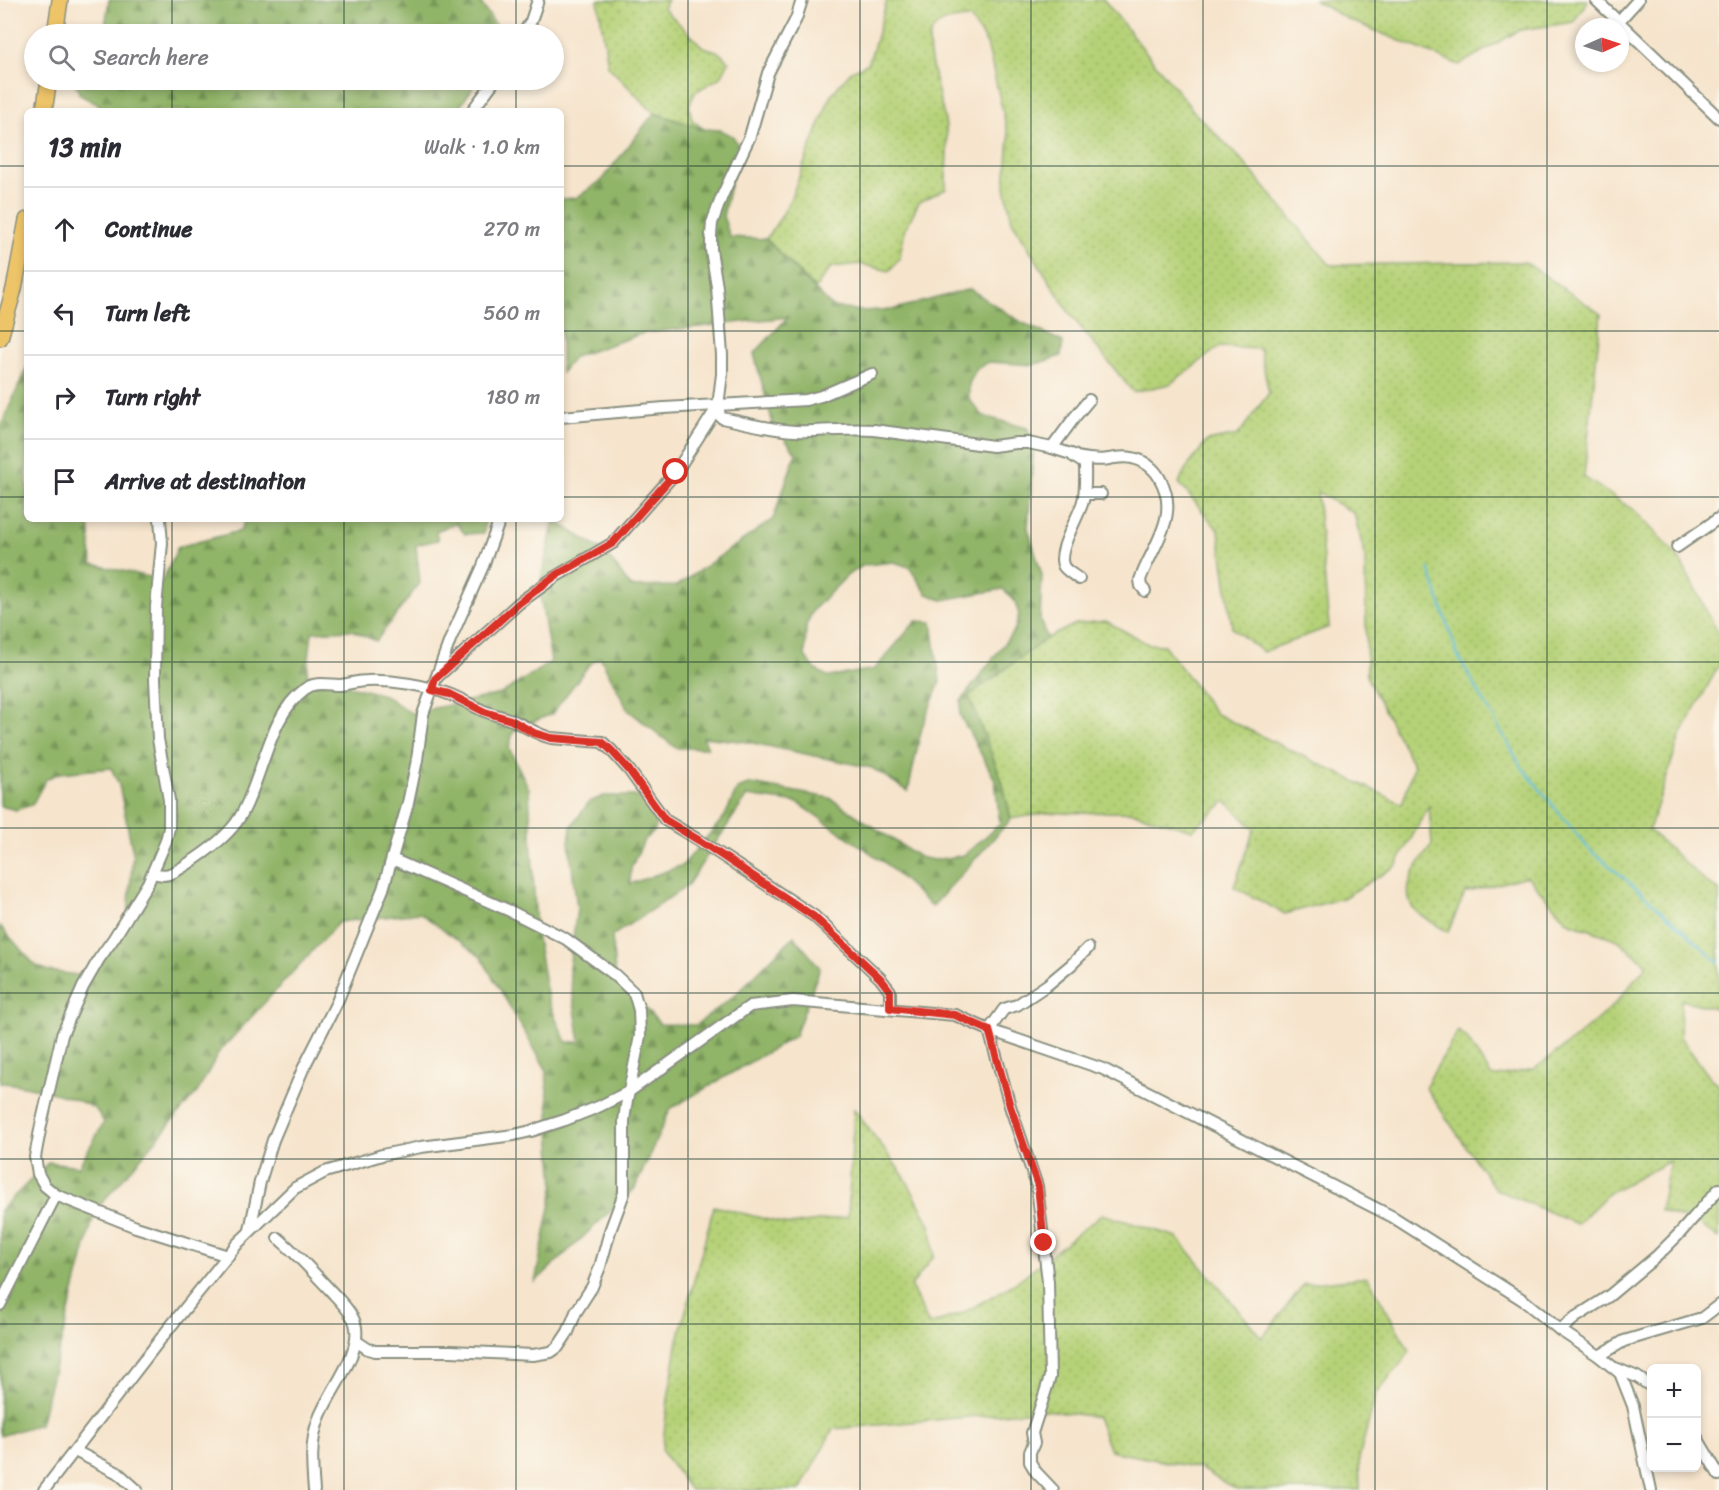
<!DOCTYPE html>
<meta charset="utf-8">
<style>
:root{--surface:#fff;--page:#f7f7f7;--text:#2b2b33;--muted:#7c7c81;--line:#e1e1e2}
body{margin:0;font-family:Sriracha,sans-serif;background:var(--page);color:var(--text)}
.controls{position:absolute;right:18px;bottom:18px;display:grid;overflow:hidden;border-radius:9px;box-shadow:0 3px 9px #0003}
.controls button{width:54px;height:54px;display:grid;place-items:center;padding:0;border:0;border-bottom:2px solid var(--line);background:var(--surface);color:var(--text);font:30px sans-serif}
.compass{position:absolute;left:1575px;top:18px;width:54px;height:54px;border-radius:50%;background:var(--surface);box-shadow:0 3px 9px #0003;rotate:87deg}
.stop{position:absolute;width:18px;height:18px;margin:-14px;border:4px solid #d93025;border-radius:50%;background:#fff}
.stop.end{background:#d93025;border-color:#fff;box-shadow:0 2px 6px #0008}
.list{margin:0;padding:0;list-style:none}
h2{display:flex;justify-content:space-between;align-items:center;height:78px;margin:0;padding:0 24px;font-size:26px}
h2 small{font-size:20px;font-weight:400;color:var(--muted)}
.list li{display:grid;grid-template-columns:39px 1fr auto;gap:18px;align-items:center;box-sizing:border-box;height:84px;padding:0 24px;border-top:2px solid var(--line)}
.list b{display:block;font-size:22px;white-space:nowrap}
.list em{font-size:20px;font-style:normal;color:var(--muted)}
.icon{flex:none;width:33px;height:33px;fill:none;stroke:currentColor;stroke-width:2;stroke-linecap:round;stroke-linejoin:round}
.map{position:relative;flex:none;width:1719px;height:1490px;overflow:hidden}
.search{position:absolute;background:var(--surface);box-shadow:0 3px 9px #0003;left:24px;top:24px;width:540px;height:66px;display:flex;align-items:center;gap:15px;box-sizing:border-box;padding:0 21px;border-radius:33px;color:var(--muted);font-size:22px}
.panel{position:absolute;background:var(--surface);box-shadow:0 3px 9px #0003;left:24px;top:108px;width:540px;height:414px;border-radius:9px}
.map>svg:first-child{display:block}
.grass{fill:url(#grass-dots);stroke:#6a8856;stroke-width:1.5}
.forest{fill:url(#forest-firs);stroke:#58784e;stroke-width:1.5;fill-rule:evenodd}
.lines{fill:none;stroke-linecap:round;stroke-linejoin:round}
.stream{stroke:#60bfdf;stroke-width:2}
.minor-casing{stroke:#8a9080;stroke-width:14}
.highway-casing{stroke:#8a9080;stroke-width:18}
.minor{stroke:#fff;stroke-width:10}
.highway{stroke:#eec469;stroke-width:15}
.route{stroke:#d93025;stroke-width:8}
.grid{fill:none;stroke:#1f3d34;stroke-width:1.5;stroke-opacity:0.55}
</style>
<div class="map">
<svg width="1719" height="1490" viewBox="0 0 1719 1490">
<defs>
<pattern id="grass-dots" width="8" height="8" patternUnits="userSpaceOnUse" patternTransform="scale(1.5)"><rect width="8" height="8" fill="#b6d278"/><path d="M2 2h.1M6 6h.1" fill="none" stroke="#9cb568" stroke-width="1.8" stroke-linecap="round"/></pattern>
<pattern id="forest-firs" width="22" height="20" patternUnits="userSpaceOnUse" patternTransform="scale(1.5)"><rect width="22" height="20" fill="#90b468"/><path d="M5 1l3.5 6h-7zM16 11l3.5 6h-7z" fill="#759456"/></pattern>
</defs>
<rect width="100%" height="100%" fill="#fbf7ec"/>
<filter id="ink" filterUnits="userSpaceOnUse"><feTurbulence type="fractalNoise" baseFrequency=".0167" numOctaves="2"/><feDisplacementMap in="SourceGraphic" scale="12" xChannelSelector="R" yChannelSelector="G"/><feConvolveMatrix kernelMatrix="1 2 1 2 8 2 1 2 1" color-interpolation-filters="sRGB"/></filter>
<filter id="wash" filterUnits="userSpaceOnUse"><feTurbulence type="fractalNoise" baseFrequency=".008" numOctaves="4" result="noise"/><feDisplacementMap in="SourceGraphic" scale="24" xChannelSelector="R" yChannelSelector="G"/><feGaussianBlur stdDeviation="1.35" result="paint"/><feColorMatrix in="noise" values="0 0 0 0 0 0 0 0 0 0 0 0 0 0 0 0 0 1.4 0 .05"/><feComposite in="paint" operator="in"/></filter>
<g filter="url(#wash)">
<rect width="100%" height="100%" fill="#f6e4cc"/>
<g class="grass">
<path d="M598 0H668L663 8 703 47 717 51 729 62 721 77 695 92 689 106 692 120 704 129 654 113 608 66Z"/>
<path d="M887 0H1104L1196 114 1240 158 1330 265 1525 262 1601 314 1584 477 1635 511 1679 558 1719 635V665L1680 737 1649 830 1708 884 1719 890V1009L1681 1000 1680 1037 1711 1079 1719 1084V1238L1697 1223 1660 1211 1670 1161 1610 1192 1577 1224 1495 1189 1425 1087 1458 1031 1466 1037 1492 1077 1534 1069 1573 1040 1615 1004 1647 965 1618 940 1568 922 1527 876 1465 893 1448 932C1439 926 1419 916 1413 908 1399 887 1419 862 1432 845L1429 806 1396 866 1343 898 1285 914 1234 887 1254 829 1226 801 1192 830 1132 812 1046 813 1011 819 1002 781 968 696 1047 638 1076 624 1106 621 1148 644 1164 645 1216 714 1402 804 1414 766 1367 678 1365 556 1354 513 1317 492 1329 627 1263 652 1232 628 1219 531 1179 483 1185 470 1207 441 1238 435 1269 393 1260 349 1219 347 1170 384 1133 392 1070 314 1012 221 1005 187 1009 138 987 44 970 18C956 19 935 20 930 36 925 54 944 107 946 128 948 148 946 169 946 189L919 202 905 230 899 259 889 271 860 264 831 267 815 289 766 239 781 217 790 200 831 95 851 71 867 64 873 50Z"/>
<path d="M1314 0H1588L1574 22 1520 30 1459 65 1349 20Z"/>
<path d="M854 1109 906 1179 931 1227 934 1256 911 1286 929 1325 963 1313 1014 1284 1102 1214 1177 1237 1262 1338 1304 1284 1368 1277 1410 1352 1376 1394 1359 1458 1360 1490H1237L1199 1468 1110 1451 1097 1417 1046 1410 833 1429 800 1490H690L662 1451 668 1399 678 1340 714 1206 789 1225 848 1217Z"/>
</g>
<g class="forest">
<path d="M109 0H479L497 27 494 34H104Z"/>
<path d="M74 80H478L457 111H110L80 95Z"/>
<path d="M654 113 704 129 720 130 733 136 740 149 732 176 723 216 730 237 766 239 832 307 862 311 895 309 970 289 1021 322 1063 342 1061 356 1033 365 989 362 976 369 969 384V399L983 416 1027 428 1034 441 1028 528 1042 575 1040 620 1047 638 969 696 1002 781 1011 819 932 907 885 863 798 803 747 796 687 886 612 936 615 975 660 1024 696 1025 734 996 794 936 820 968 795 1036 670 1109 635 1188 535 1282 554 1188 546 1069 481 957 420 913 339 922 219 1052 198 1091 95 1211 40 1424 0 1436V1210L49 1162 79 1166 104 1122C101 1118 99 1113 96 1110 82 1098 19 1083 0 1083V926L35 965 48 971 77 975 92 969 128 916 133 853 119 785 111 768 60 773 46 779 32 805 16 810 0 806V428L27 367V519H89L92 564 163 580 178 547 240 531 246 519H485L484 533 465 534 456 523 436 531 438 540 416 545 420 583 376 641 352 630 312 632 307 675 384 695 411 713 501 694 551 662 539 588 554 520 605 552 631 587 677 586 773 519 796 453 773 424 754 354 788 317 644 333 574 357 561 373V199L576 198 602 180ZM894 562 909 567 927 594 942 600 1003 589 1014 600 1019 614 1015 629 961 701 960 715 995 780 1000 824 964 855 934 860 919 857 830 798 751 784 737 789 725 816 683 865 630 884 631 868 644 840 655 830 658 814 649 801 634 796H604L589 802 571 827 569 843 577 908 569 969 580 1042H566L548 1000 536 933 529 789 509 748 513 732 523 726 552 714 588 666 600 657 628 710 676 748H708L703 737 748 742 872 768 908 791 922 727 940 682 932 622 916 621 875 669 829 677 816 670 805 656 806 626 813 610 849 574 864 565Z"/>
</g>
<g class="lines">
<path class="stream" d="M1429 569 1458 656 1521 766 1587 847 1642 893 1719 963"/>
</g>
</g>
<g filter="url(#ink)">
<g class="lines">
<defs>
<g id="minor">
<path d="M802 0 796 19 768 73 750 136 722 196 712 223 711 235V250L717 287 722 355V374L718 406 720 416 722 418C746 423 771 430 795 431 822 432 848 428 874 430L993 446 1016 443H1028L1052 448 1074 455 1073 456 1085 464C1085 476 1086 490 1083 501 1079 517 1055 553 1064 567 1068 572 1074 575 1079 579"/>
<path d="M1596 0 1719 118"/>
<path d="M1618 22 1638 0"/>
<path d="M523 34 531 21 538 0"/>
<path d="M472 111 495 80"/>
<path d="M561 417 664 408 806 400 821 396 872 374"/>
<path d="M1052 448 1074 418 1089 400"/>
<path d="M1076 457C1087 459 1098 461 1109 459 1116 458 1124 456 1132 458 1144 460 1155 469 1160 479 1181 516 1152 546 1140 580L1141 586 1145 591"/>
<path d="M1085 492 1089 494H1101"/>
<path d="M160 519 162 543 156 607 155 679 158 739 169 800V828L166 841 148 883 114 938 99 959 83 987 62 1035 41 1125 35 1157 38 1174 45 1186 56 1195 136 1227 228 1256"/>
<path d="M1677 547 1719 518"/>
<path d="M437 677 519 603 555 577 613 543 676 472 718 406"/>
<path d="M153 872C165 879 175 872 186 865 205 853 228 837 240 817 263 779 268 716 305 689 315 681 328 685 340 685 349 684 358 681 367 681 394 680 426 685 451 695 463 700 473 706 484 711 494 715 505 717 514 721 527 727 537 735 551 738L602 742 611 750 629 770 665 820 700 841 814 916 880 978 890 991V1009"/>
<path d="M250 1230 260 1182 273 1140 303 1069 337 1002 383 889 408 803 417 760 423 714 450 640 483 566 500 519"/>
<path d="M278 1238C297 1254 313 1272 330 1290 339 1300 351 1311 355 1323 364 1353 327 1393 318 1421 310 1443 312 1467 314 1490"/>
<path d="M0 1305 56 1195"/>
<path d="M1560 1330 1576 1317 1609 1296 1657 1256 1679 1234 1719 1189"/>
<path d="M356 1341 368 1349 375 1351H451L533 1355 551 1352 558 1347 568 1332 576 1312 592 1287 600 1267 610 1231 624 1193V1121L626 1106 640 1036 639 1010 634 993 615 975 566 939 510 911 392 859"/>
<path d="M1599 1356 1624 1341 1702 1318 1719 1305"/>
<path d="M1615 1368 1637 1377 1652 1387"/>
<path d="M1696 1436 1719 1475"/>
<path d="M75 1451 118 1473 137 1490"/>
<path d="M44 1490 166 1332 238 1243 295 1188 325 1172 382 1155 421 1147 514 1135 531 1131 565 1120 598 1107 630 1091 750 1006 793 1001 955 1015 989 1030 1103 1069 1393 1217 1523 1300 1560 1330 1599 1356 1620 1373 1633 1406 1651 1490"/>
<path d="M1053 1490 1036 1472 1030 1462V1452L1034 1443 1032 1433 1050 1377 1048 1282 1037 1186 1010 1106 989 1030 1004 1009 1017 1005 1047 985 1071 965 1088 948"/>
</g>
<g id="highway">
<path d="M55 34 60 0"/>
<path d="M44 111 49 80"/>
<path d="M0 338 14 289 27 220"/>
</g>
</defs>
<use href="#minor" class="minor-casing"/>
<use href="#highway" class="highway-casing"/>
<use href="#minor" class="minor"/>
<use href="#highway" class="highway"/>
</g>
</g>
<g class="lines" filter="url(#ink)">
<path class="route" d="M676 472 613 543 555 576 519 603 435 679 432 690 449 694 485 712 511 720 534 733 551 738 602 742 611 750 629 770 665 820 700 841 813 916 880 978 890 991V1008L955 1015 989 1030 1010 1106 1038 1186 1044 1243"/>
</g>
<path class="grid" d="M172 0V34M344 0V34M516 0V34M688 0V1490M860 0V1490M1031 0V1490M1203 0V1490M1375 0V1490M1547 0V1490M172 80V111M344 80V111M516 80V111M0 166H27M561 166H1719M0 331H27M561 331H1719M0 497H27M561 497H1719M172 519V1490M344 519V1490M516 519V1490M0 662H1719M0 828H1719M0 993H1719M0 1159H1719M0 1324H1719"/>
</svg>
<div class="controls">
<button>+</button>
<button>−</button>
</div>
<svg class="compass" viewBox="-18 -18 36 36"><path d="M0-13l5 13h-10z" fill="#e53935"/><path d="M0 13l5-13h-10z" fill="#7c7c81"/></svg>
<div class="stop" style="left:676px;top:472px"></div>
<div class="stop end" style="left:1044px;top:1243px"></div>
<div class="search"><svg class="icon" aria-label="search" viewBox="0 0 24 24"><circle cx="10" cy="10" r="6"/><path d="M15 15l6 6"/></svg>Search here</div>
<section class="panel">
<h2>13 min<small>Walk · 1.0 km</small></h2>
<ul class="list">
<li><svg class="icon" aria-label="ahead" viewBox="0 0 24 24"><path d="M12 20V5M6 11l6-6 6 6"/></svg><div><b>Continue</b></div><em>270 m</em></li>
<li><svg class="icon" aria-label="left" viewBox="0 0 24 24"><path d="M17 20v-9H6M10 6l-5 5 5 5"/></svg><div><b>Turn left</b></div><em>560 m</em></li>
<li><svg class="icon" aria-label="right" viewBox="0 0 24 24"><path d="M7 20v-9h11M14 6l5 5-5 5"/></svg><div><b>Turn right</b></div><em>180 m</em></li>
<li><svg class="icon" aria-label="arrive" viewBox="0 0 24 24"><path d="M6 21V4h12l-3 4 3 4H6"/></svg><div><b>Arrive at destination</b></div></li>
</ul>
</section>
</div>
